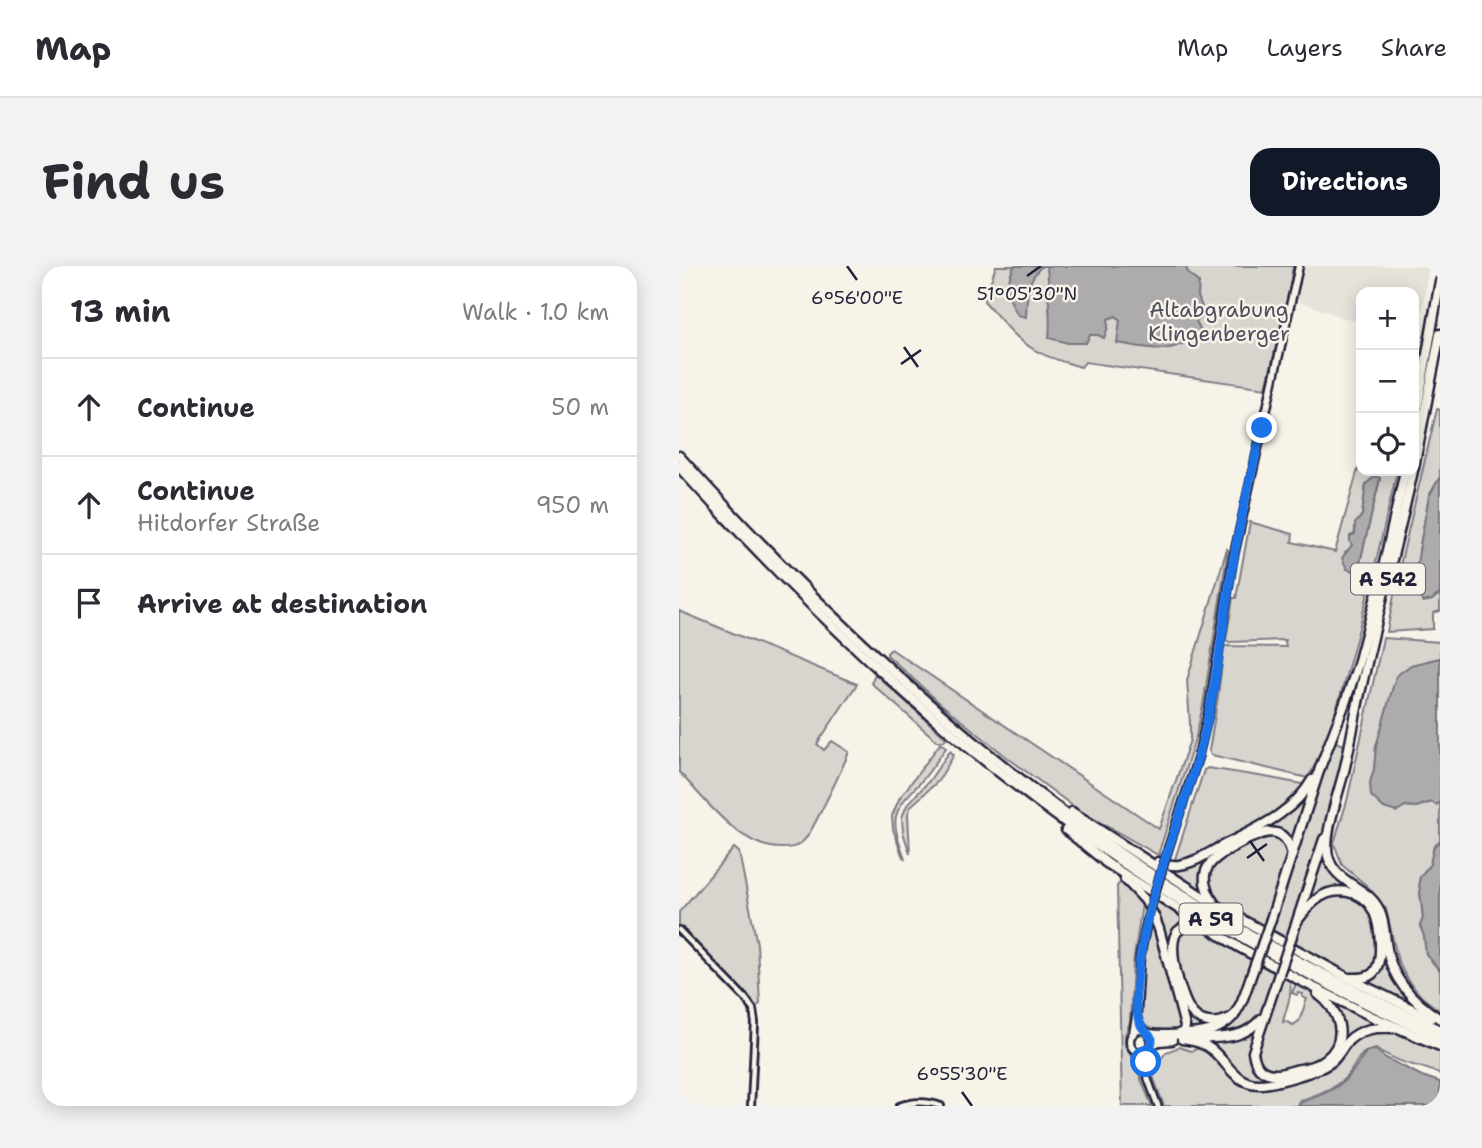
<!DOCTYPE html>
<meta charset="utf-8">
<style>
:root{--surface:#fff;--page:#f2f2f3;--text:#2b2b33;--muted:#7c7c81;--line:#e1e1e2;--accent:#111827}
body{margin:0;font-family:"Shantell Sans",sans-serif;background:var(--page);color:var(--text)}
.controls{position:absolute;right:21px;top:21px;display:grid;overflow:hidden;border-radius:14px;box-shadow:0 4px 18px #0003}
.controls button{width:63px;height:63px;display:grid;place-items:center;padding:0;border:0;border-bottom:2px solid var(--line);background:var(--surface);color:var(--text);font:35px sans-serif}
.stop{position:absolute;width:21px;height:21px;margin:-16px;border:5px solid #1a73e8;border-radius:50%;background:#fff}
.stop.end{background:#1a73e8;border-color:#fff;box-shadow:0 2px 7px #0008}
.list{margin:0;padding:0;list-style:none}
h2{display:flex;justify-content:space-between;align-items:center;height:91px;margin:0;padding:0 28px;font-size:30px}
h2 small{font-size:23px;font-weight:400;color:var(--muted)}
.list li{display:grid;grid-template-columns:46px 1fr auto;gap:21px;align-items:center;box-sizing:border-box;height:98px;padding:0 28px;border-top:2px solid var(--line)}
.list b{display:block;font-size:26px;white-space:nowrap}
.list p{margin:0;font-size:23px;white-space:nowrap;color:var(--muted)}
.list em{font-size:23px;font-style:normal;color:var(--muted)}
.icon{flex:none;width:38px;height:38px;fill:none;stroke:currentColor;stroke-width:2;stroke-linecap:round;stroke-linejoin:round}
.map{position:relative;flex:none;width:761px;height:840px;overflow:hidden;border-radius:21px}
header{display:flex;align-items:center;gap:42px;box-sizing:border-box;height:98px;padding:0 35px;background:var(--surface);border-bottom:2px solid var(--line)}
header strong{font-size:33px}
nav{display:flex;gap:38px;margin-inline-start:auto;font-size:24px}
.intro{display:flex;align-items:center;justify-content:space-between;box-sizing:border-box;height:168px;padding:0 42px}
h1{margin:0;font-size:49px}
.button{padding:18px 32px;border-radius:21px;background:var(--accent);color:#fff;font-size:24px;font-weight:700}
main{display:flex;gap:42px;padding:0 42px}
aside{flex:1;background:var(--surface);border-radius:21px;box-shadow:0 4px 18px #0003}
.map>svg:first-child{display:block}
.built{fill:#e7e3db}
.green{fill:#d8d5cf;stroke:#7d7c85;stroke-width:2;fill-rule:evenodd}
.water{fill:#aeabad;stroke:#76747f;stroke-width:2}
.lines{fill:none;stroke-linecap:round;stroke-linejoin:round}
.minor-casing{stroke:#22223b;stroke-width:10}
.tertiary-casing{stroke:#22223b;stroke-width:10}
.secondary-casing{stroke:#22223b;stroke-width:11}
.motorway-casing{stroke:#22223b;stroke-width:13}
.minor{stroke:#f7f3e8;stroke-width:4.5}
.tertiary{stroke:#f7f3e8;stroke-width:5}
.secondary{stroke:#f7f3e8;stroke-width:6}
.motorway{stroke:#f7f3e8;stroke-width:8}
.secondary-bridge-casing{stroke:#22223b;stroke-width:11;stroke-linecap:butt}
.motorway-bridge-casing{stroke:#22223b;stroke-width:13;stroke-linecap:butt}
.secondary-bridge{stroke:#f7f3e8;stroke-width:6}
.motorway-bridge{stroke:#f7f3e8;stroke-width:8}
.route{stroke:#1a73e8;stroke-width:9}
.ticks{fill:none;stroke:#22223b;stroke-width:2.5}
.labels{text-anchor:middle;stroke-width:5;stroke-linejoin:round;paint-order:stroke}
.shield{fill:#f7f3e8;stroke:#62616f;stroke-width:2}
.shield-label{font-size:19px;font-weight:bold;fill:#22223b}
.park-label{font-size:21px;fill:#504f60;stroke:#f7f3e8}
.ticks-label{font-size:18px;text-anchor:middle;fill:#22223b;stroke:#f7f3e8;stroke-width:5;stroke-linejoin:round;paint-order:stroke}
</style>
<header>
<strong>Map</strong>
<nav><a>Map</a><a>Layers</a><a>Share</a></nav>
</header>
<div class="intro"><h1>Find us</h1><a class="button">Directions</a></div>
<main>
<aside>
<h2>13 min<small>Walk · 1.0 km</small></h2>
<ul class="list">
<li><svg class="icon" aria-label="ahead" viewBox="0 0 24 24"><path d="M12 20V5M6 11l6-6 6 6"/></svg><div><b>Continue</b></div><em>50 m</em></li>
<li><svg class="icon" aria-label="ahead" viewBox="0 0 24 24"><path d="M12 20V5M6 11l6-6 6 6"/></svg><div><b>Continue</b><p>Hitdorfer Straße</p></div><em>950 m</em></li>
<li><svg class="icon" aria-label="arrive" viewBox="0 0 24 24"><path d="M6 21V4h12l-3 4 3 4H6"/></svg><div><b>Arrive at destination</b></div></li>
</ul>
</aside>
<div class="map">
<svg width="761" height="840" viewBox="0 0 761 840">
<rect width="100%" height="100%" fill="#f7f3e8"/>
<filter id="ink" filterUnits="userSpaceOnUse"><feTurbulence type="fractalNoise" baseFrequency=".0143" numOctaves="2"/><feDisplacementMap in="SourceGraphic" scale="14" xChannelSelector="R" yChannelSelector="G"/><feConvolveMatrix kernelMatrix="1 2 1 2 8 2 1 2 1" color-interpolation-filters="sRGB"/></filter>
<g filter="url(#ink)">
<path class="built" d="M623 0H750L738 78 735 77V26H682V58L616 34Z"/>
<g class="green">
<path d="M317 0H614L610 26 587 122 406 96 402 101C386 96 368 92 354 83 335 72 320 51 305 35Z"/>
<path d="M758 143 761 144V211L750 230 740 285 753 334 761 327V345L754 347V363L708 366 719 308Z"/>
<path d="M682 192V205H718C703 271 688 337 669 402 659 440 648 478 629 512L533 489 530 485 539 430 545 380 607 381 606 374 550 376 547 374 554 332H557L571 256 614 268 613 276 656 286ZM701 213 680 300 675 305 666 286C676 281 676 268 676 258L683 249 687 218Z"/>
<path d="M548 283 549 284 524 439 517 470 479 589 398 543 329 492 263 439 208 389V387L212 383 480 563 511 474V458L508 414Z"/>
<path d="M0 345 178 418 138 478 145 484 153 475 170 486C160 510 149 532 137 555 133 562 129 572 122 577 116 582 109 582 101 582 61 582 26 533 0 506Z"/>
<path d="M704 372 761 376V392L732 399 697 480 695 503 691 517 726 540 737 541 753 536 757 539 761 536V575L755 580 751 598 741 611 740 616 744 652 741 660 745 670 747 688 761 705V745L743 731 729 715 719 695 707 643 688 620 663 599 655 577 668 535Z"/>
<path d="M196 408 267 472 265 475H258L192 417Z"/>
<path d="M654 475 668 480 650 551 608 675 591 666Z"/>
<path d="M261 478 265 479 267 482C258 494 250 507 240 518 231 528 220 537 217 550 214 565 223 581 226 594L223 589 214 563 213 550 220 533Z"/>
<path d="M271 485 275 489 259 515 232 540 229 548 231 588 224 566 223 551 228 539 250 515Z"/>
<path d="M529 502 586 511 628 519C607 545 579 558 551 573 531 583 517 593 495 596L525 504Z"/>
<path d="M631 521 614 583 589 564 528 600 529 630 487 604 488 601H493L588 558Z"/>
<path d="M581 569 601 570 610 586 586 664 541 637 529 622 530 603 535 596Z"/>
<path d="M645 581C647 588 648 595 651 602 662 620 685 623 697 641 703 651 703 662 705 673 709 702 722 725 743 744L681 715C688 713 695 710 699 704 703 698 703 690 703 683 704 658 696 627 667 624 657 622 648 623 640 628 634 632 629 638 625 642Z"/>
<path d="M55 582 60 586 78 678 81 738 76 741 67 729 0 660V646Z"/>
<path d="M443 615 463 639 454 697 451 756 446 769V780L453 791 473 840H443L438 620Z"/>
<path d="M661 626 684 635 695 650 699 694 688 709 673 710 667 707 614 679 626 650 636 636Z"/>
<path d="M478 634 514 656 494 669 508 743 540 761 510 766 485 670 475 645Z"/>
<path d="M474 650 504 760 502 765C492 765 477 769 469 763 451 750 469 671 474 650Z"/>
<path d="M520 661 574 692C569 708 564 729 554 743 550 749 543 752 535 753 530 753 524 752 520 749 506 739 489 682 500 668 505 661 512 662 520 661Z"/>
<path d="M579 696 598 706C590 728 584 758 559 766 549 769 535 768 525 769L545 762Z"/>
<path d="M603 708 610 712C615 727 607 741 604 756L606 755 614 759 620 755 628 733 623 731 624 728 619 727 618 729 613 727 616 720 622 719 640 731 654 746 658 769 650 787 632 798 602 805 586 803 578 796 576 784Z"/>
<path d="M650 733 702 758 695 759 640 801 584 815C559 816 543 791 526 776L579 759 570 783 572 784 582 807 642 800C659 772 675 762 650 733Z"/>
<path d="M696 764 712 765 761 786V809C752 803 744 802 734 799 720 796 709 790 697 782 676 786 679 800 666 812 653 824 636 829 620 835L619 840H485L475 813 472 798 482 793 487 786 500 781 512 785 524 781 534 789 553 810 589 820 644 807 657 800 674 777 684 769Z"/>
</g>
<g class="water">
<path d="M335 0H363C347 14 348 31 347 51L339 49C327 30 326 21 335 0Z"/>
<path d="M367 0H507L509 7 520 17 519 30 526 50 517 55 523 67C490 90 475 83 438 77L441 54 437 50 429 53V61L425 72 419 69H411L407 77H389L370 72C372 54 370 42 369 24 369 15 370 8 367 0Z"/>
<path d="M696 210 701 212 680 301 675 305 668 303 663 292 673 279 671 276V270L676 268V258L683 249 687 218Z"/>
<path d="M761 211V327L753 334 744 336 737 325 735 318 740 285 750 230Z"/>
<path d="M761 392V536L757 539 753 536 737 541 726 540 717 546 705 542 692 530 691 517 695 503 697 480 717 410 732 399Z"/>
<path d="M761 575V705L747 688 745 670 741 660 744 652 740 616 741 611 751 598 755 580Z"/>
<path d="M697 784 707 792 743 810 761 816V840H620L621 837C639 830 658 824 671 809 677 802 681 793 688 785Z"/>
</g>
<g class="lines">
<defs>
<g id="minor">
<path d="M0 664 67 733 74 743 76 757 72 840"/>
<path d="M220 840C234 835 248 835 262 840"/>
</g>
<g id="tertiary">
<path d="M456 784 463 797 479 840"/>
<path d="M467 803 469 783"/>
</g>
<g id="secondary">
<path d="M490 580 519 491 530 444 554 293 620 0"/>
<circle cx="462" cy="775" r="11"/>
<path d="M454 768 458 745 461 690 469 650"/>
</g>
<g id="motorway">
<path d="M735 161 761 15"/>
<path d="M0 190C120 323 251 448 395 554 508 638 633 707 761 764"/>
<path d="M0 201C120 333 249 458 394 562 509 645 632 715 761 772"/>
<path d="M735 202 761 68"/>
<path d="M734 205C718 278 698 350 682 423 676 449 672 475 666 501 661 523 644 569 649 590 656 619 691 620 701 646 706 658 706 671 708 683 713 714 736 737 761 753"/>
<path d="M393 546 538 640 669 712 752 752"/>
<path d="M387 564 429 598"/>
<path d="M426 596 558 680 622 715 694 751 761 780"/>
<path d="M479 596C486 598 492 600 500 599 515 597 528 588 541 581 574 564 614 548 633 514"/>
<path d="M446 613 466 634 475 650 480 663 506 760 505 765 500 768"/>
<path d="M535 637C514 606 531 593 558 579 581 567 605 554 613 589"/>
<path d="M592 653 642 499 666 437 679 398 701 315 726 205"/>
<path d="M619 654C624 647 630 639 637 634 655 619 683 624 694 644 701 658 706 697 693 708 687 713 679 712 672 712"/>
<path d="M525 661C516 659 506 658 499 665 486 677 502 731 511 744 515 750 522 755 529 756 539 758 547 754 555 750"/>
<path d="M613 670 645 573"/>
<path d="M600 708 574 786C575 793 577 801 584 805 594 811 606 807 616 804 627 802 638 800 647 793 671 774 660 743 639 728"/>
<path d="M470 768C483 770 495 769 508 768 561 766 561 738 577 696"/>
<path d="M503 773C514 775 524 776 533 784 549 797 556 818 580 818 595 818 641 805 652 796 660 790 663 781 669 775 682 762 698 761 715 762"/>
<path d="M517 773C543 771 564 774 582 753"/>
<path d="M472 779 480 775 493 774"/>
</g>
</defs>
<use href="#minor" class="minor-casing"/>
<use href="#tertiary" class="tertiary-casing"/>
<use href="#secondary" class="secondary-casing"/>
<use href="#motorway" class="motorway-casing"/>
<use href="#minor" class="minor"/>
<use href="#tertiary" class="tertiary"/>
<use href="#secondary" class="secondary"/>
<use href="#motorway" class="motorway"/>
<defs>
<path id="secondary-bridge" d="M469 650 490 580"/>
<g id="motorway-bridge">
<path d="M577 696 592 653"/>
<path d="M600 708 613 670"/>
</g>
</defs>
<use href="#secondary-bridge" class="secondary-bridge-casing"/>
<use href="#motorway-bridge" class="motorway-bridge-casing"/>
<use href="#secondary-bridge" class="secondary-bridge"/>
<use href="#motorway-bridge" class="motorway-bridge"/>
</g>
</g>
<g class="lines" filter="url(#ink)">
<path class="route" d="M467 796C468 788 473 781 473 773 470 768 466 766 463 761 454 746 457 725 459 709 467 626 505 550 525 469 539 413 544 354 554 297 561 252 573 207 583 162"/>
</g>
<path class="ticks" d="M168 0 178 14M348 10 362 0M225 81 239 101M222 98 242 84M571 575 585 595M568 592 588 578M283 826 293 840"/>
<g class="labels">
<g class="shield">
<rect x="672" y="297.5" width="74" height="31" rx="5"/>
<rect x="500.5" y="637.5" width="63" height="31" rx="5"/>
</g>
<g class="shield-label">
<text x="709" y="320">A 542</text>
<text x="532" y="660">A 59</text>
</g>
<g class="park-label">
<text x="540" y="51">Altabgrabung<tspan x="540" dy="24">Klingenberger</tspan></text>
</g>
</g>
<g class="ticks-label">
<text x="348" y="34">51°05'30"N</text>
<text x="178" y="38">6°56'00"E</text>
<text x="283" y="814">6°55'30"E</text>
</g>
</svg>
<div class="controls">
<button>+</button>
<button>−</button>
<button><svg class="icon" aria-label="locate" viewBox="0 0 24 24"><circle cx="12" cy="12" r="6"/><path d="M12 2v4M12 18v4M2 12h4M18 12h4"/></svg></button>
</div>
<div class="stop" style="left:467px;top:796px"></div>
<div class="stop end" style="left:583px;top:162px"></div>
</div>
</main>
